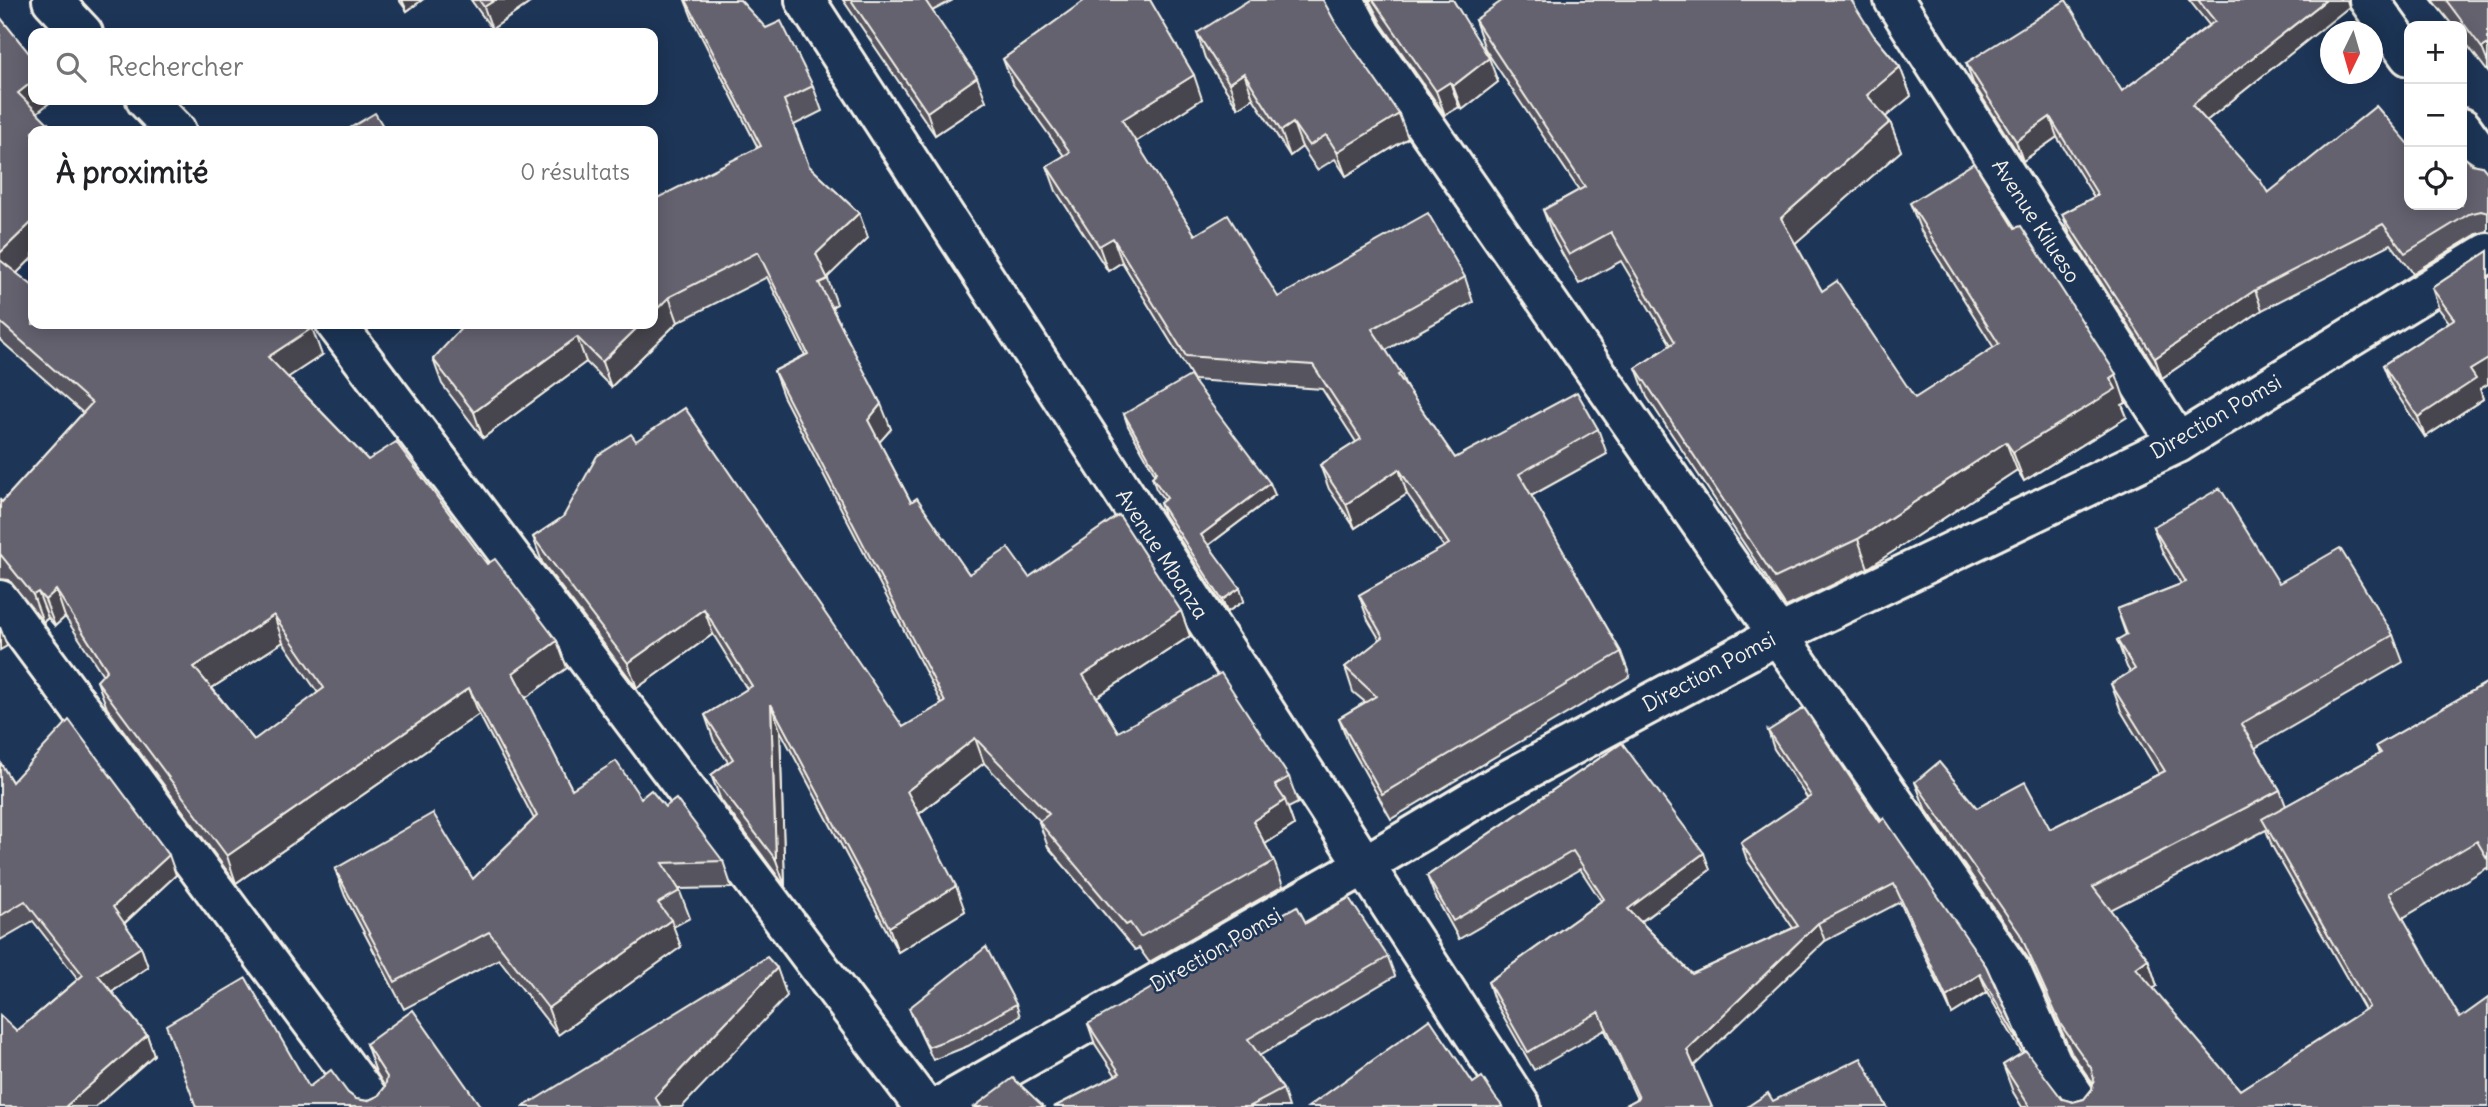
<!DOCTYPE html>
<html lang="fr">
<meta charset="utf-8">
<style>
:root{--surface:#fff;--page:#f6f6f6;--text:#202124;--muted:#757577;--line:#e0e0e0}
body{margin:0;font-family:Delius,sans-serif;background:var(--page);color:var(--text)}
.controls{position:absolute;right:21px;top:21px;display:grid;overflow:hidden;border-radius:14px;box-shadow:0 4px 18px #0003}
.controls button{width:63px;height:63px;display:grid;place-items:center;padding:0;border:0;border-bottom:2px solid var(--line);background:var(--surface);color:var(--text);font:35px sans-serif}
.compass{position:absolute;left:2320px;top:21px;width:63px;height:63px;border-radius:50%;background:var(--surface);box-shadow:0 4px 18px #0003;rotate:185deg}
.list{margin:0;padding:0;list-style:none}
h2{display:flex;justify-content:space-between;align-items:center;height:91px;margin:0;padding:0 28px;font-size:30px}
h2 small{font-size:23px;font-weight:400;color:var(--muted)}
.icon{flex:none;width:38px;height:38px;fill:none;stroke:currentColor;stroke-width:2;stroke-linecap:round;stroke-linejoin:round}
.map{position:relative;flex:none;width:2488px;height:1107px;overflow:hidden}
.search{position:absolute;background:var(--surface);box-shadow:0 4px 18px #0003;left:28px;top:28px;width:630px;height:77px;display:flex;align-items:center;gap:18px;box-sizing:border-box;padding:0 24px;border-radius:14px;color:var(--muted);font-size:26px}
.panel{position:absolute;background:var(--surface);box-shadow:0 4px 18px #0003;left:28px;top:126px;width:630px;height:203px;border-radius:14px}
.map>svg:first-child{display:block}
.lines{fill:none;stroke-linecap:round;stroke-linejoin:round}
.street-casing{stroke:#f4f1e8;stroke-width:44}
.street{stroke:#1d3557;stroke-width:38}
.wall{fill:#57545f;stroke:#f4f1e8;stroke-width:2;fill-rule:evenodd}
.shaded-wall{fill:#47454e;stroke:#f4f1e8;stroke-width:2}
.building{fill:#65626f;stroke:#f4f1e8;stroke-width:2;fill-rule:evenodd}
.labels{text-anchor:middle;stroke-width:5;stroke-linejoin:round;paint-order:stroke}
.street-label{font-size:21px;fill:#f4f1e8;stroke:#1d3557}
</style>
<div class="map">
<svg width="2488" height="1107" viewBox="0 0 2488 1107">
<rect width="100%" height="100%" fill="#1d3557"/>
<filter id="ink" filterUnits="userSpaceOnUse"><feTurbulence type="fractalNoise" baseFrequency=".0143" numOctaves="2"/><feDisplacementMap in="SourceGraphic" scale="14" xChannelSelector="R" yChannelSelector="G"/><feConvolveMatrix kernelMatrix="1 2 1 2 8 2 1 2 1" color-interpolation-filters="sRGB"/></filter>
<g filter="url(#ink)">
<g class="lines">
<defs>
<g id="street">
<path d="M52 0 83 33"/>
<path d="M805 0 1521 1107"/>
<path d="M1344 0 1362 34 2012 973 2052 1063 2082 1107"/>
<path d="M1894 0 2178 443"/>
<path d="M2369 0 2409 56"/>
<path d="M146 100 176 131"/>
<path d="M2462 128 2488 164"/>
<path d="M336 324 924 1107"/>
<path d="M0 600 375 1107"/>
<path d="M939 1107 1363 866 1500 784 1776 636 2178 443 2488 253"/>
</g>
</defs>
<use href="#street" class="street-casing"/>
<use href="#street" class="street"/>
</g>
<g class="wall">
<path d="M399 0H422L407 11Z"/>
<path d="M471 0H534L492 29Z"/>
<path d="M685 0H740L813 86 822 111 794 125 809 166 859 213 868 238 827 277 837 304 832 307 891 429 879 442 911 502 969 574 1029 577 1181 611 1190 636 1097 697 1118 732 1289 777 1298 803 1288 808 1294 825 1265 844 1274 861 1283 886 1149 962 1139 948 1135 950 1048 847 1039 822 1040 821 984 763 919 814 965 911 898 952 780 730 785 886 721 800 711 775 728 762 714 741 705 715 747 689 713 634 637 688 542 562 533 537 563 517 636 441 903 727 942 704 783 396 774 371 805 355 767 277 678 322 611 387 586 362 483 438 442 384 433 359 653 324 758 148 693 20Z"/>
<path d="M843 0H953L932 11 986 101 935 135Z"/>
<path d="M1082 0H1150L1202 99 1135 142 1195 235 1278 297 1465 277 1473 302 1386 350 1407 388 1455 458 1598 429 1607 454 1531 496 1621 652 1630 676 1391 819 1348 742 1339 718 1365 702 1353 692 1345 667 1380 640 1368 620 1359 595 1444 547 1407 494 1355 528 1329 489 1320 465 1356 442 1322 389 1194 380 1122 262 1108 271 1056 191 1047 166 1064 156 1012 83 1003 59 1083 2Z"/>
<path d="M1369 0H1453L1498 82 1462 110 1459 107 1445 115 1381 23Z"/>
<path d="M2189 0H2347L2349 7 2206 121 2268 193 2409 205 2463 157 2488 173V231L2477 234 2413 273 2391 244 2262 310 2162 378 2070 234 2062 214 2094 197 2057 137 2023 161 1973 83 1966 63 2122 91 2209 25Z"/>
<path d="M2432 0H2488V72L2462 38V26H2453Z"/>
<path d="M0 17 37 112 33 131V257L17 273 33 324 322 355 288 377 368 460 487 564 557 641 567 668 525 698 572 789 641 798 665 807 723 861 732 888 679 889 690 918 673 927 681 947 558 1035 499 959 404 1009 345 896 335 869 473 879 534 819 479 714 236 883 107 708 97 681 103 675 65 617 55 626 48 618 43 622 9 580 0 579V500L2 502 83 413 0 340ZM283 642 318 693 254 740 212 688Z"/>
<path d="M1475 20 1874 36 1900 67 1911 96 1885 117 1890 122 1901 151 1795 243 1822 291 1915 398 1994 348 1921 231 1910 203 2126 403 2122 405 2127 417 2024 481 2017 470 1868 568 1786 607 1647 397 1636 368 1671 345 1621 261 1579 284 1554 239 1543 210 1579 190 1485 49Z"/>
<path d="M1335 22 1408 138 1346 176 1335 159 1317 170 1302 147 1290 156 1253 98 1238 108 1205 58 1197 33Z"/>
<path d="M2488 251V384L2480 389 2483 399 2425 437 2391 385 2383 365 2449 322 2439 309 2432 288Z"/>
<path d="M1124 414 1275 495 1209 545 1244 601 1227 612 1164 515 1160 503 1164 500 1156 489 1152 477 1155 474 1128 426Z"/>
<path d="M2153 527 2393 635 2403 662 2255 748 2280 790 2286 806 2379 754 2376 746 2488 682V870L2487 868 2403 918 2488 1107H2022L2013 1092 2003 1065 2022 1053 1987 992 1952 1014 1900 902 1825 941 1637 1099 1605 1030 1534 1070 1494 1000 1488 982 1601 901 1580 869 1459 939 1434 894 1427 876 1622 743 1710 870 1641 922 1692 974 1793 928 1747 860 1741 843 1808 799 1774 749 1768 731 1880 822 1986 966 2024 1052 2062 1099 2073 1102 2084 1099 2092 1089 2093 1084 2071 1052 2030 961 1925 808 1915 782 1977 808 2050 829 2159 774 2121 711 2111 684 2130 672 2127 667 2117 640 2126 635 2117 609 2181 584 2163 553ZM2266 830 2272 846 2365 1010 2240 1090 2153 989 2157 986 2148 959 2110 910Z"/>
<path d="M0 762 12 782 176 875 124 924 141 947 148 967 112 992 147 1035 154 1055 95 1107H0L17 1031 78 979 33 921 0 940Z"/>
<path d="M1306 923 1388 957 1395 976 1259 1056 1283 1089 1289 1107H1054L1116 1076 1095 1044 1088 1024Z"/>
<path d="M1016 1004 1020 1016 968 1046 933 1060 914 1020 909 1008Z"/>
<path d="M366 1044 481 1107H196L309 1087 348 1093 356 1099 367 1101 378 1096 385 1087 376 1072Z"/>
</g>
<g class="shaded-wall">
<path d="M402 0H422L407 11Z"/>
<path d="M495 0H534L492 29 484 7Z"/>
<path d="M2326 0H2347L2349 7 2200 126 2192 105Z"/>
<path d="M2488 44V63L2482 48Z"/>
<path d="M1489 58 1498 82 1462 110 1453 86Z"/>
<path d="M1900 67 1911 96 1877 124 1867 95Z"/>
<path d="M1244 73 1253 98 1238 108 1229 83Z"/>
<path d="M1194 75 1202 99 1131 145 1122 120Z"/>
<path d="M977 77 986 101 935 135 927 112Z"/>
<path d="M33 81V100H53L28 120 18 93Z"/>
<path d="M1450 82 1459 107 1445 115 1436 91Z"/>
<path d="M1399 114 1408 138 1346 176 1337 152Z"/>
<path d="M2050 117 2057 137 2023 161 2016 141Z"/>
<path d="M1890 122 1901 151 1791 247 1781 218Z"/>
<path d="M1293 123 1302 147 1290 156 1281 131Z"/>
<path d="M859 213 868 238 825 280 816 254Z"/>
<path d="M33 221V257L6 284 0 268V253Z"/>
<path d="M1113 238 1122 262 1108 271 1099 246Z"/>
<path d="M2255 290 2262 310 2162 378 2155 358Z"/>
<path d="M669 297 678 322 611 387 602 362 641 324H653V313Z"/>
<path d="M312 328 322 355 278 384 268 357Z"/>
<path d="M577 337 586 362 483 438 474 412Z"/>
<path d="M2488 359V384L2480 389 2483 399 2425 437 2418 417 2470 370Z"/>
<path d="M1401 373 1410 397 1398 375Z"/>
<path d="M2116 374 2126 403 2122 405 2127 417 2024 481 2013 452Z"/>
<path d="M881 404 891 429 877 445 868 420Z"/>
<path d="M2006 442 2017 470 1868 568 1858 539Z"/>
<path d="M1399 469 1407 494 1355 528 1346 504Z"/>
<path d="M1270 483 1275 495 1206 547 1201 535Z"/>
<path d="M1240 588 1244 601 1227 612 1222 600Z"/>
<path d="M56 590 65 617 55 626 45 600Z"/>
<path d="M38 592 48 618 43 622 33 595Z"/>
<path d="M704 609 713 634 637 688 628 663Z"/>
<path d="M1181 611 1190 636 1092 700 1083 675Z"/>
<path d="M274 615 283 642 204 693 194 667Z"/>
<path d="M0 627 7 646 0 650Z"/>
<path d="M557 641 567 668 523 700 513 673Z"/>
<path d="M469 688 479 714 236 883 227 856Z"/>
<path d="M771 704 780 730 785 886 776 860Z"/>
<path d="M975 738 984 763 916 816 907 791Z"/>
<path d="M1285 800 1294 825 1262 846 1253 821Z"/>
<path d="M1704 853 1710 870 1635 926 1628 909Z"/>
<path d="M169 855 176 875 120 927 113 907Z"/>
<path d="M956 886 965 911 898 952 889 927Z"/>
<path d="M671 920 681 947 558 1035 548 1008Z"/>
<path d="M1818 923 1825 941 1693 1067 1687 1050Z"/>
<path d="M141 947 148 967 106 995 98 975Z"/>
<path d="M2148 959 2157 986 2145 995 2136 968Z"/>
<path d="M777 968 787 996 682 1107H658L655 1097Z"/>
<path d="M1980 974 1987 992 1952 1014 1946 997Z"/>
<path d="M147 1035 154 1055 95 1107H65Z"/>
</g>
<g class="building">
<path d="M479 0H495L484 7Z"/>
<path d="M686 0H740L766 28 781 21 813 86 784 100 809 166 859 213 816 254 828 279 819 283 881 404 868 420 911 502 917 498 969 574 1008 548 1029 577 1119 515 1181 611 1083 675 1118 732 1221 673 1289 777 1275 785 1285 800 1253 821 1274 861 1140 937 1130 923 1126 925 1039 822 1049 814 975 738 907 791 956 886 889 927 771 704 776 860 711 775 733 759 705 715 752 686 704 609 628 663 533 537 563 517 597 456 631 434 636 441 685 408 903 727 945 702 774 371 808 354 758 252 669 297 653 313V200L761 146Z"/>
<path d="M851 0H925L977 77 927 112Z"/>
<path d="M1085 0H1150L1194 75 1122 120 1195 235 1228 215 1278 297 1428 213 1465 277 1372 329 1401 373 1398 375 1455 458 1577 392 1598 429 1519 474 1621 652 1382 794 1339 718 1376 696 1345 667 1383 637 1359 595 1449 544 1399 469 1346 504 1320 465 1361 439 1313 365 1186 356 1113 238 1099 246 1047 166 1070 152 1003 59Z"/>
<path d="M1249 0H1323L1335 22 1399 114 1337 152 1326 135 1309 146 1293 123 1281 131 1244 73 1229 83 1197 33Z"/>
<path d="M1373 0H1453L1489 58 1453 86 1450 82 1436 91Z"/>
<path d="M1503 0H1851L1874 36 1900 67 1867 95 1890 122 1781 218 1822 291 1837 281 1915 398 1999 344 1910 203 1974 163 2015 228 2021 226 2116 374 2110 378 2116 389 2013 452 2006 442 1858 539 1775 578 1636 368 1675 342 1611 232 1569 255 1543 210 1585 187 1475 20Z"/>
<path d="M2066 0 2122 91 2215 21 2198 0H2326L2192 105 2260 180 2268 193 2376 106 2409 144V205H2462V155L2472 164 2482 166 2488 173V213L2481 211 2469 214 2405 253 2383 224 2255 290 2155 358 2062 214 2098 195 2050 117 2016 141 1966 63Z"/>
<path d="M2446 0H2488V44L2482 48Z"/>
<path d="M0 17 33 58V81L18 93 56 131H33V221L0 253Z"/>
<path d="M375 113 386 131H345Z"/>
<path d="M2488 251V359L2470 370 2476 379 2418 417 2383 365 2454 319 2432 288Z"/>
<path d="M0 260 33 286V324H309L312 328 268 357 368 460 396 442 487 564 495 559 557 641 513 673 572 789 616 761 641 798 651 790 665 807 676 799 723 861 662 863 680 891 658 903 671 920 548 1008 489 932 395 982 335 869 433 813 473 879 537 816 469 688 227 856 97 681 107 670 56 590 45 600 38 592 33 595 0 554V500L2 502 92 403 0 322ZM274 615 324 688 254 740 194 667Z"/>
<path d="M465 324H641L602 362 577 337 474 412 433 359Z"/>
<path d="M1190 376 1270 483 1201 535 1240 588 1222 600 1160 503 1167 498 1152 477 1157 472 1124 414Z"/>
<path d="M2220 488 2279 583 2340 548 2393 635 2241 724 2280 790 2093 887 2148 959 2136 968 2240 1090 2369 1007 2262 819 2381 753 2376 746 2488 682V860L2477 841 2389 893 2460 1018 2488 998V1107H2030L2003 1065 2026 1051 2062 1099 2073 1102 2084 1099 2092 1089 2094 1079 2091 1068 2061 1025 2020 934 1915 782 1939 762 1977 808 2025 782 2050 829 2165 771 2111 684 2135 669 2117 640 2127 634 2117 609 2186 582 2153 527Z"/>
<path d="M1804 708 1880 822 1884 818 1986 966 2025 1052 1980 974 1946 997 1894 884 1818 923 1687 1050 1712 1107H1622L1639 1098 1599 1012 1528 1052 1488 982 1604 899 1573 851 1453 921 1427 876 1622 743 1704 853 1628 909 1692 974 1798 926 1741 843 1811 796 1768 731Z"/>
<path d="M69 720 169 855 113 907 141 947 98 975 147 1035 65 1107H0V1015L17 1031 83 975 25 901 0 916V762L12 782Z"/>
<path d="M1349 898 1388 957 1248 1039 1283 1089 1249 1107H1054L1120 1073 1088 1024 1297 906 1306 923Z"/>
<path d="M986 947 1016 1004 963 1034 928 1047 909 1008Z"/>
<path d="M767 957 777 968 655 1097 661 1107H523Z"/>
<path d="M246 978 309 1087 331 1070 348 1093 356 1099 367 1101 378 1096 385 1087 387 1077 366 1044 413 1010 481 1107H196L166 1025Z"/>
<path d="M1430 1019 1473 1083 1482 1077 1495 1097 1503 1107H1308Z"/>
<path d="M1861 1058 1887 1107H1747L1768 1093 1773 1101Z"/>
<path d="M1013 1078 1044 1107H974Z"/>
</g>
</g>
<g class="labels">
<g class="street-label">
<text transform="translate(2036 221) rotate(57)" y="7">Avenue Kilueso</text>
<text transform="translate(2216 417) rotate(-30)" y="7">Direction Pomsi</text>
<text transform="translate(1162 554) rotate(57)" y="7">Avenue Mbanza</text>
<text transform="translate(1709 672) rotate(-28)" y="7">Direction Pomsi</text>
<text transform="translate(1216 950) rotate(-30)" y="7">Direction Pomsi</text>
</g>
</g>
</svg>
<div class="controls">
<button>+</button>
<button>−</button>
<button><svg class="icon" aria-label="locate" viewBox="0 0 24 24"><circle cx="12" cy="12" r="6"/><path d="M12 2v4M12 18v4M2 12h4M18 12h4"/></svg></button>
</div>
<svg class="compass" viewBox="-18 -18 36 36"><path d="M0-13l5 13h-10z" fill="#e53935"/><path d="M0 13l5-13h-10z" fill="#757577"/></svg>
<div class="search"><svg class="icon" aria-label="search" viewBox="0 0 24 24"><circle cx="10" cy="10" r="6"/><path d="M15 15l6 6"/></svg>Rechercher</div>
<section class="panel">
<h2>À proximité<small>0 résultats</small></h2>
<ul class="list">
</ul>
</section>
</div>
